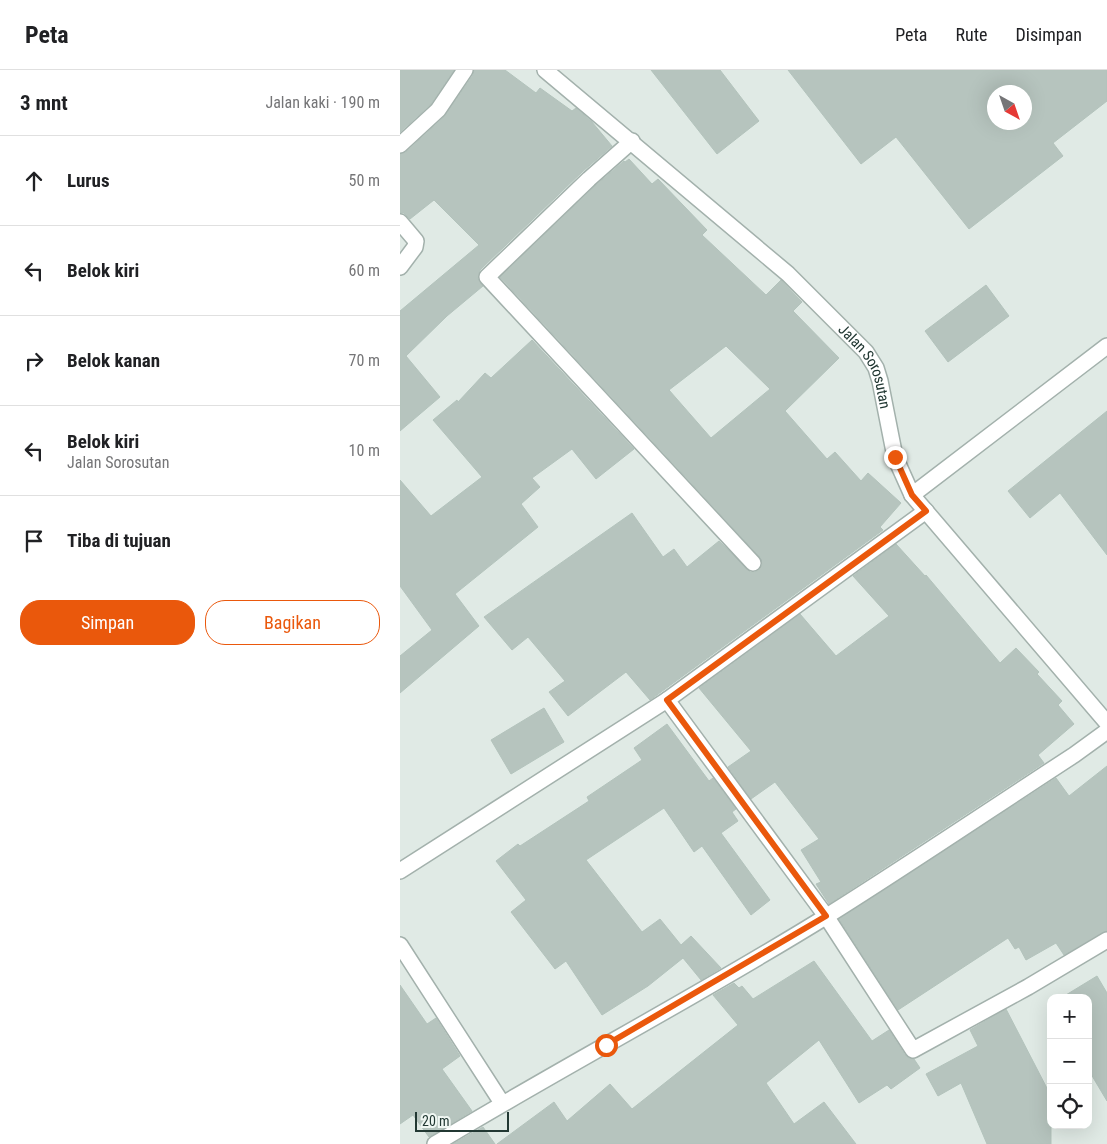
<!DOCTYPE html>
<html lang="id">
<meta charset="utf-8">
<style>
:root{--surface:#fff;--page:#f6f6f6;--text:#202124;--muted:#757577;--line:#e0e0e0;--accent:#ea580c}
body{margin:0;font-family:"Roboto Condensed",sans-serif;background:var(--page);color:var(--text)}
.controls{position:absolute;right:15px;bottom:15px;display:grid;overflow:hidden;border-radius:10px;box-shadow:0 5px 20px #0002}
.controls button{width:45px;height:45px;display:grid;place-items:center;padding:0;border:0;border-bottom:1px solid var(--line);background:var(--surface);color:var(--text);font:25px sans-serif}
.compass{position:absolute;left:587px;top:15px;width:45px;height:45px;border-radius:50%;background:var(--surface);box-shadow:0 5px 20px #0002;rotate:140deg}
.scale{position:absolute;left:15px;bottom:12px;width:94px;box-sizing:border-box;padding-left:5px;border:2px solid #223833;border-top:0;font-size:14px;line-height:18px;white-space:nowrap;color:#223833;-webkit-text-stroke:4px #f0f7f3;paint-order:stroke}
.stop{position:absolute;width:15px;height:15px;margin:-11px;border:4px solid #ea580c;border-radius:50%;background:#fff}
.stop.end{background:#ea580c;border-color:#fff;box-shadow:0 1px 5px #0008}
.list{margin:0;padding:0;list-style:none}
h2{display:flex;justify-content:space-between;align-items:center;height:65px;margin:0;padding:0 20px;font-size:21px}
h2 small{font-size:16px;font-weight:400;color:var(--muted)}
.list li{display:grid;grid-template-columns:32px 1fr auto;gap:15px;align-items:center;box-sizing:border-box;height:90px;padding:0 20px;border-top:1px solid var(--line)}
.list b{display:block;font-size:19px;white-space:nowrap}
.list p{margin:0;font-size:16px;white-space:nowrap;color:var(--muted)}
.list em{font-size:16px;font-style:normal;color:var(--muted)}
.actions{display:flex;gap:10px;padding:15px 20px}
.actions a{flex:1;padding:11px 0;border:1px solid var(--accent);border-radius:20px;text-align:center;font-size:18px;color:var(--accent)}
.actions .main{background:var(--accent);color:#fff}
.icon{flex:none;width:28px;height:28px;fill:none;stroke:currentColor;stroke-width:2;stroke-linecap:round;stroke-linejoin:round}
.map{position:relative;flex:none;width:707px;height:1074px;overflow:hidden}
header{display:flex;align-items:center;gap:30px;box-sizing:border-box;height:70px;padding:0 25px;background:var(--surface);border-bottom:1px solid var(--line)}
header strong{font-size:24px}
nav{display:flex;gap:28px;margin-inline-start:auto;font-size:18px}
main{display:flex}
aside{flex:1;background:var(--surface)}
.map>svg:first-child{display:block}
.building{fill:#b6c4be;stroke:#b3c3bc;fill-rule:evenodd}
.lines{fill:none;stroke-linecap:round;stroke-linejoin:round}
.minor-casing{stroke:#a3b1ac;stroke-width:18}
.minor{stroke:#fff;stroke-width:15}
.route{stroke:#ea580c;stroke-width:6}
.labels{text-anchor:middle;stroke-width:4;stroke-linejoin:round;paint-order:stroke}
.street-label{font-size:15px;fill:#223833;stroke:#f0f7f3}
</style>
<header>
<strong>Peta</strong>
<nav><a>Peta</a><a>Rute</a><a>Disimpan</a></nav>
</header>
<main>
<aside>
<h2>3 mnt<small>Jalan kaki · 190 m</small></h2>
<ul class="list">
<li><svg class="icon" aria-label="ahead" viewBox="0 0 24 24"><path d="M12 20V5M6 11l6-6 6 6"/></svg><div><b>Lurus</b></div><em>50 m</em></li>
<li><svg class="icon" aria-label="left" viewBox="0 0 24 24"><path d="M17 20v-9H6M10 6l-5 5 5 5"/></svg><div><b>Belok kiri</b></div><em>60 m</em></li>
<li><svg class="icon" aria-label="right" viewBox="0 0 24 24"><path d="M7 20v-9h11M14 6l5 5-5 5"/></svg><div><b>Belok kanan</b></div><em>70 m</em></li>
<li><svg class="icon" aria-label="left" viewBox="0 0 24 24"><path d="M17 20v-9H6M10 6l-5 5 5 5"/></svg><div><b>Belok kiri</b><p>Jalan Sorosutan</p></div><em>10 m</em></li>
<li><svg class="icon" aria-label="arrive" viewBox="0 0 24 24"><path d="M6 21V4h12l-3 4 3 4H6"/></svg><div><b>Tiba di tujuan</b></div></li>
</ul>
<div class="actions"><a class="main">Simpan</a><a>Bagikan</a></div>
</aside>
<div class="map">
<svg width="707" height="1074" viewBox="0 0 707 1074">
<rect width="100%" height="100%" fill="#e0eae5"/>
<g class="building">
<path d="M0 0H54L31 34 0 62Z"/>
<path d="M74 0H105L136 23 140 18 172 41 176 38 192 52 212 76 182 102 80 200 78 209 83 216 47 246 6 286 40 327 0 361V241L79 175 34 130 10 149 4 143H0V84L6 82 44 47 73 5Z"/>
<path d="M251 0H320L359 51 317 84Z"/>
<path d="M388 0H707V31L653 73 663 86 569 159 496 67 461 94ZM594 22H624V52H594Z"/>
<path d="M229 89 252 114 258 109 307 160 302 165 366 225 381 210 402 232 393 241 439 288 385 341 427 389 435 382 461 411 468 403 501 433 480 457 483 460 250 630 226 602 168 646 149 622 165 611 128 567 112 580 84 547 232 443 263 487 274 479 287 497 319 471 350 502H355L359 500 362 495 360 487 100 207 195 116 224 91 225 92ZM326 276 370 319 311 368 269 320Z"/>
<path d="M586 215 609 246 548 292 525 261Z"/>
<path d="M132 270 234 379 196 409 172 379 132 408 140 417 121 434 138 457 55 524 79 556 0 623V586L32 560 0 516V410L31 446 82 407 33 350 57 330 58 332 85 303 91 308Z"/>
<path d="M707 341V485L660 423 630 448 608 421Z"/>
<path d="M496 474 525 506 526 505 600 593 616 578 639 602 637 604 662 631 658 635 674 654 638 685 644 693 429 834 416 814 421 812 401 780 419 769 375 712 351 729 328 697 351 681 299 618 400 544 436 586 489 546 453 506Z"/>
<path d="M144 638 164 672 111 704 91 670Z"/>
<path d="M267 654 309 711 313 708 336 739 332 742 338 751 321 763 370 830 351 845 302 776 294 782 264 738 186 790 242 862 260 849 281 875 291 866 321 898 301 910 283 888 248 916 202 945 166 891 155 899 111 842 126 830 96 791 118 774 120 776 189 731 187 727 242 690 234 678Z"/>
<path d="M707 696V861L664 885 656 873 626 890 619 877 615 879 608 868 498 940 439 849 656 708 669 726Z"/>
<path d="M414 891 472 971 489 960 505 985 509 988 514 989 520 998 491 1019 487 1015 459 1033 419 970 366 1013 394 1054 424 1032 456 1074H97L154 1032 167 1051 210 1014 232 1039 338 955 313 925 334 913 339 918 342 916 353 929Z"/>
<path d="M697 906 707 923V1031L688 999V928H661Z"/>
<path d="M0 915 27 954 36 948 60 986 42 999 72 1041 29 1067 13 1045 0 1054Z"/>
<path d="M606 939 651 1026V1074H587L561 1013 538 1026 526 1004 578 976 570 960Z"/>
<path d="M83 1057 95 1074H53Z"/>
</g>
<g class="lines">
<defs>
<g id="minor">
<path id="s1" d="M145 0 388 204 466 282 476 298 480 311 495 387 512 425 707 653"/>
<path d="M232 71 189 109 87 207 353 493"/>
<path d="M0 75 38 40 65 0"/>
<path d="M0 152 16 171 15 177 0 197"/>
<path d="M512 425 707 276"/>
<path d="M267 630 426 846 513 980 628 917 707 870"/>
<path d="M0 801 267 630 526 441"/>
<path d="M0 875 102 1033"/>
<path d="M35 1074C164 996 298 926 427 846 510 794 591 739 674 685L707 661"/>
</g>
</defs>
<use href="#minor" class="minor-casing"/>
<use href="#minor" class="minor"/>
</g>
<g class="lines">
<path class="route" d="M206 975 426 846 267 630 526 441 512 425 495 387"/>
</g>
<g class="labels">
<g class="street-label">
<text dy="5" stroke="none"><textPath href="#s1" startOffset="440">Jalan Sorosutan</textPath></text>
</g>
</g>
</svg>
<div class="controls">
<button>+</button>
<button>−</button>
<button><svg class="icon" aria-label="locate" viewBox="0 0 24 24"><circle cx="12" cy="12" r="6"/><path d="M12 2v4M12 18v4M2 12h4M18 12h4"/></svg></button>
</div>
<svg class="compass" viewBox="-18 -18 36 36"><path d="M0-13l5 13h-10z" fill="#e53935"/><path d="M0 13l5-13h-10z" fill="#757577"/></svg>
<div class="scale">20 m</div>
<div class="stop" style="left:206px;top:975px"></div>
<div class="stop end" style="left:495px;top:387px"></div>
</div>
</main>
